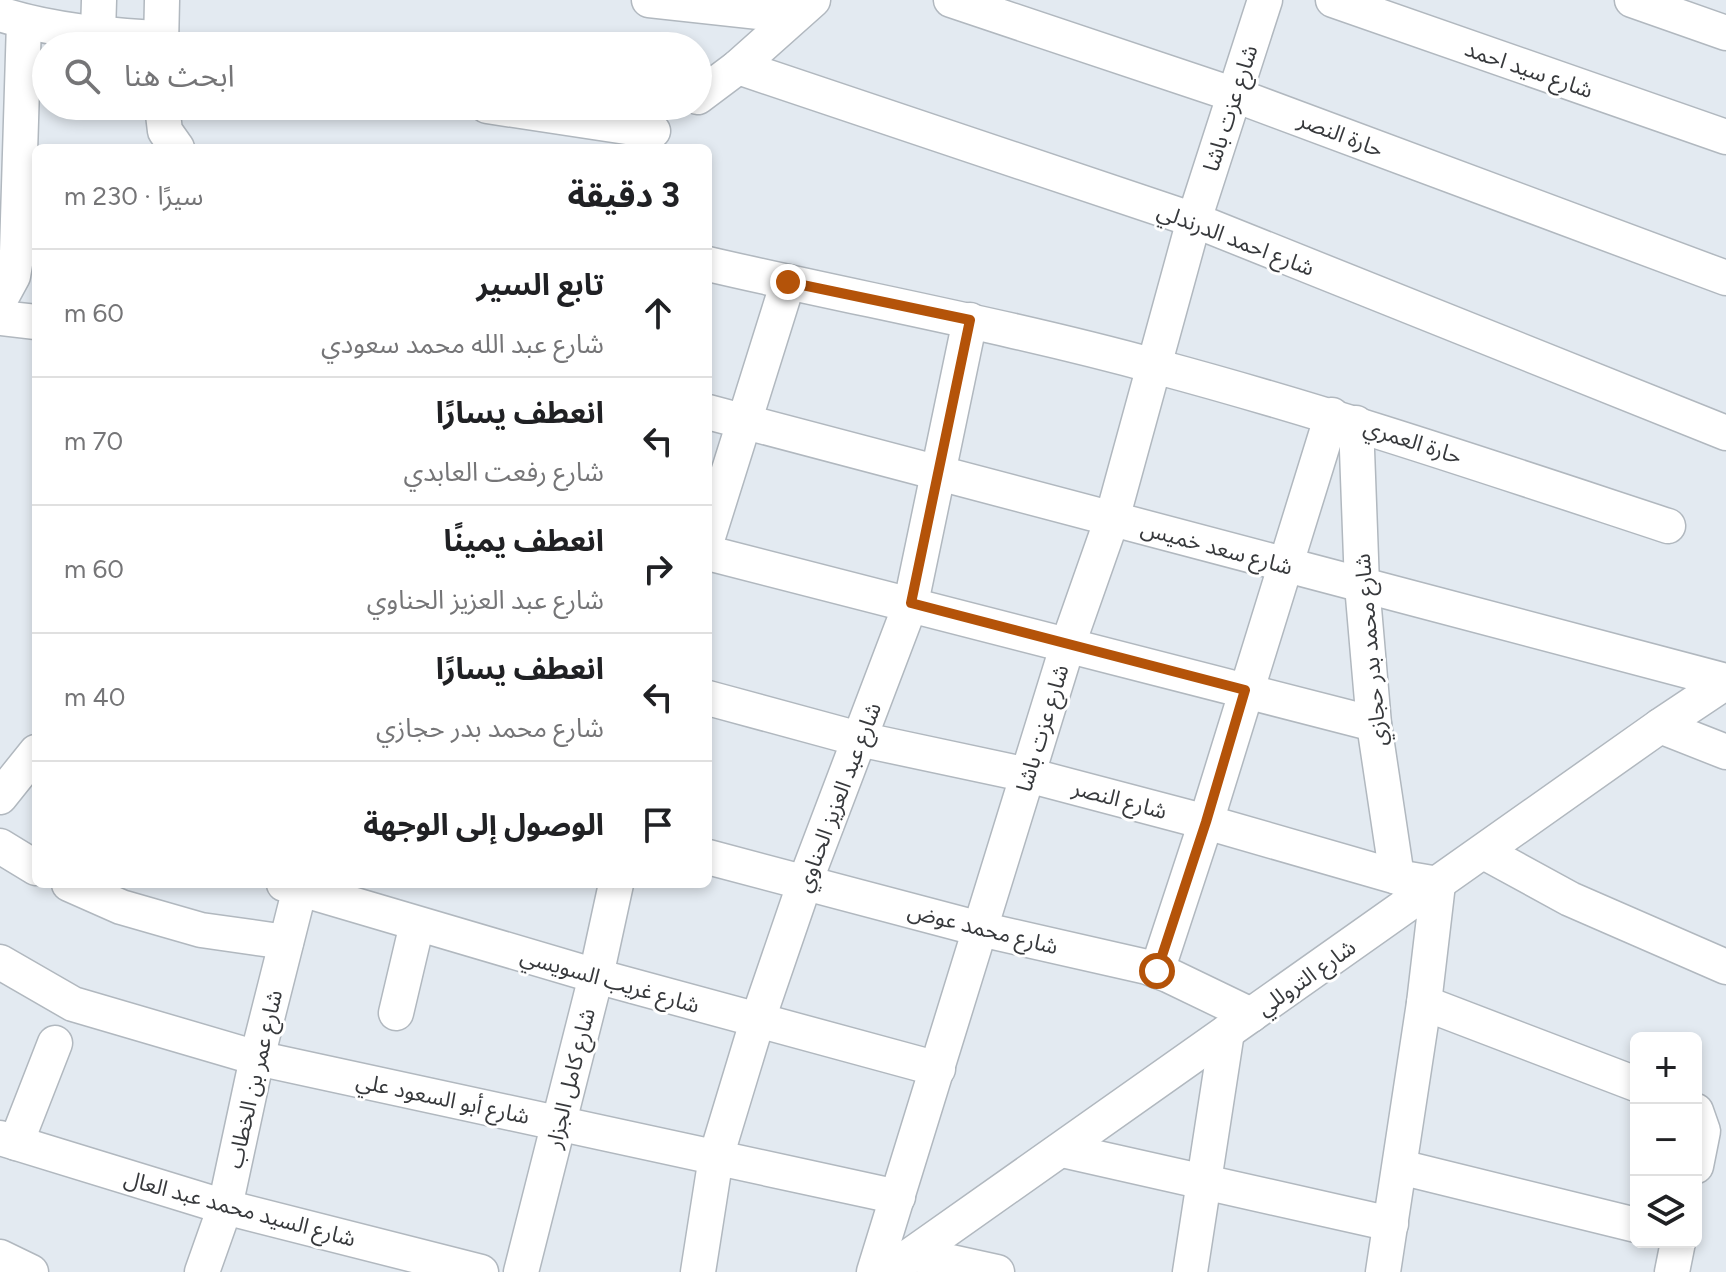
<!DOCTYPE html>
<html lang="ar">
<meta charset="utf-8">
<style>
:root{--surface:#fff;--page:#f2f2f2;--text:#202124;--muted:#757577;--line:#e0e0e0}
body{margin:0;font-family:Figtree,"Noto Sans Arabic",sans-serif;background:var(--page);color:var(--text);direction:rtl}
.controls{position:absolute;right:24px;bottom:24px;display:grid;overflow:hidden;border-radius:12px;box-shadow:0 4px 12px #0003}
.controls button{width:72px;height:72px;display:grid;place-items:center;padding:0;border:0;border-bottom:2px solid var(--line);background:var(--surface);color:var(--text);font:40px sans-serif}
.stop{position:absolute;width:24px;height:24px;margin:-18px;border:6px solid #b45309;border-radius:50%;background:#fff}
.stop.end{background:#b45309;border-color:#fff;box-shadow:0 2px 8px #0008}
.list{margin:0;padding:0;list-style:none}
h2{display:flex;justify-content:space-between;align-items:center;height:104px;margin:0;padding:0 32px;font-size:34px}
h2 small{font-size:26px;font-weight:400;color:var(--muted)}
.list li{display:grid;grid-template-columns:52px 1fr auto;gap:24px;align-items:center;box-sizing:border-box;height:128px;padding:0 32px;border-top:2px solid var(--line)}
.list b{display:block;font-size:30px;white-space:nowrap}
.list p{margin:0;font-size:26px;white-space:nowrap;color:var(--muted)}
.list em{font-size:26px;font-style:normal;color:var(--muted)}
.icon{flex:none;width:44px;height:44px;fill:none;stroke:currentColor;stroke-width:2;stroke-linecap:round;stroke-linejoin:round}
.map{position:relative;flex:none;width:1726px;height:1272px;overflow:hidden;direction:ltr}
.search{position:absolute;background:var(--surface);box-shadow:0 4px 12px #0003;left:32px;top:32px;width:680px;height:88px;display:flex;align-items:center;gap:20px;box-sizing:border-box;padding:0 28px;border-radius:44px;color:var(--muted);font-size:30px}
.panel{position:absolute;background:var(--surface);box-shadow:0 4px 12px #0003;left:32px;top:144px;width:680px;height:744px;border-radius:12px;direction:rtl}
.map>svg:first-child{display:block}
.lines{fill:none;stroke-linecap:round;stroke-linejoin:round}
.minor-casing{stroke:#b1b8bf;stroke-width:37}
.minor{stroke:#fff;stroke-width:34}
.route{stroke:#b45309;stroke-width:10}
.labels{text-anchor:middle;stroke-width:6;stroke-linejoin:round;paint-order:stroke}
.street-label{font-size:22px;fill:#37393c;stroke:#fff}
</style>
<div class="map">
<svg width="1726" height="1272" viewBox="0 0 1726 1272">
<rect width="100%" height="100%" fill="#e3eaf1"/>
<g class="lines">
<defs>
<g id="minor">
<path d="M649 0 794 16"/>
<path d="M951 0 1235 95 1726 278"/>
<path d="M1333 0 1726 137"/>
<path d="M1632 0 1726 33"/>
<path d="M0 14C52 31 107 35 161 38"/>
<path d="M98 34 99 0"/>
<path d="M161 46 162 0"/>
<path d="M738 67 1194 220 1726 433"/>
<path d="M698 97 738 67 813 0"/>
<path d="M162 106 165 131 177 148"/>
<path d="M487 106 653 131"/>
<path d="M708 264C858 299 1009 326 1158 367 1330 413 1498 470 1668 526"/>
<path d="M0 300 13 276 17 252 24 22"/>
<path d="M0 318 36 322"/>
<path d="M708 412 1726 681"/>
<path d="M1356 423 1362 585 1374 724 1397 877"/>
<path d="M708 537 788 282"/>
<path d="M708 553 1374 724"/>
<path d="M708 698 859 739 1028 775 1206 822 1397 877 1438 884 1424 1003 1383 1272"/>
<path d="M1660 726 1726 752"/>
<path d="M0 797 36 752"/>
<path d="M0 846 36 868"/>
<path d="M1484 852 1570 899 1726 967"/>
<path d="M708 857 980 929 1147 967 1168 975 1251 1015"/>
<path d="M69 884 121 907 201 930 286 942"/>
<path d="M284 884 596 976 938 1069"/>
<path d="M0 962 73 1004 257 1058 898 1197"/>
<path d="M1157 971 1206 822 1332 415"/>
<path d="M1424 1003 1636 1084"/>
<path d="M396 1013 417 924"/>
<path d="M1696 1111 1703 1131 1696 1166"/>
<path d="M0 1138 225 1207 481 1272"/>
<path d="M16 1143 55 1043"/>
<path d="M1062 1150 1391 1224"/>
<path d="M1400 1167 1636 1225"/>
<path d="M915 1254 997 1272"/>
<path d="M0 1257 31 1272"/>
<path d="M202 1272 225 1207 257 1058 301 884"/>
<path d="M521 1272 596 976 616 884"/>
<path d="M698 1272 716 1157 757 1022 805 882 911 603 970 320"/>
<path d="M874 1272 1068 644 1112 519 1194 220 1265 0"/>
<path d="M887 1272 1660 726 1726 682"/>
<path d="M1190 1272 1227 1032"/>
<path d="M1672 1272 1678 1242"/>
</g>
</defs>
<use href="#minor" class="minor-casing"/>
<use href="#minor" class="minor"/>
</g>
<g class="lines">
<path class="route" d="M788 282 970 320 911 603 1245 690 1206 822 1157 971"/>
</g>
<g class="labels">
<g class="street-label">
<text transform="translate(1529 69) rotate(19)" y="8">شارع سيد احمد</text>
<text transform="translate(1230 108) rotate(-72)" y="8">شارع عزت باشا</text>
<text transform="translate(1341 134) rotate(21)" y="8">حارة النصر</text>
<text transform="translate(1236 239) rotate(21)" y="8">شارع احمد الدرندلي</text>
<text transform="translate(1413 441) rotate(18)" y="8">حارة العمري</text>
<text transform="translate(1217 547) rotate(15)" y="8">شارع سعد خميس</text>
<text transform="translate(1370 650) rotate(-95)" y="8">شارع محمد بدر حجازي</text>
<text transform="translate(1042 728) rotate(-73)" y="8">شارع عزت باشا</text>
<text transform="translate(838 797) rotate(-69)" y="8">شارع عبد العزيز الحناوي</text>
<text transform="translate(1120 799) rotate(15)" y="8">شارع النصر</text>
<text transform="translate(983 928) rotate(14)" y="8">شارع محمد عوض</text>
<text transform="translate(1306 977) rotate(-35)" y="8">شارع التروللي</text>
<text transform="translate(610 980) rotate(16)" y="8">شارع غريب السويسي</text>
<text transform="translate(570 1078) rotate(-76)" y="8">شارع كامل الجزار</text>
<text transform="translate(254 1079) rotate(-77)" y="8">شارع عمر بن الخطاب</text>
<text transform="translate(443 1098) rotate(12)" y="8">شارع أبو السعود علي</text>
<text transform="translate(240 1208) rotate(15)" y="8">شارع السيد محمد عبد العال</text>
</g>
</g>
</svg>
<div class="controls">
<button>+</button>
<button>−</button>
<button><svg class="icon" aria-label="layers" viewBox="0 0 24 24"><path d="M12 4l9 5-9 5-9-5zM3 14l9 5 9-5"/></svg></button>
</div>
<div class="stop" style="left:1157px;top:971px"></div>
<div class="stop end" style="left:788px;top:282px"></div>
<div class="search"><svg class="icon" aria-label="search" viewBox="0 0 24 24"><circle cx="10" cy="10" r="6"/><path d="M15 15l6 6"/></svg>ابحث هنا</div>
<section class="panel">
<h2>3 دقيقة<small>سيرًا · 230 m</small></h2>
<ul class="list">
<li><svg class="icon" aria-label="ahead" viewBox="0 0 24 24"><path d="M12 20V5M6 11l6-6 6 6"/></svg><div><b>تابع السير</b><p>شارع عبد الله محمد سعودي</p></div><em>60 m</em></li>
<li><svg class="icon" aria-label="left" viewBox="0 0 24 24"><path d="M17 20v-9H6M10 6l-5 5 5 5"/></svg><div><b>انعطف يسارًا</b><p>شارع رفعت العابدي</p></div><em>70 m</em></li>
<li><svg class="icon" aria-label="right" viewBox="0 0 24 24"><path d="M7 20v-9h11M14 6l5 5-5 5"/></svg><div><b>انعطف يمينًا</b><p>شارع عبد العزيز الحناوي</p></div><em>60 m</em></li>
<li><svg class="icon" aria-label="left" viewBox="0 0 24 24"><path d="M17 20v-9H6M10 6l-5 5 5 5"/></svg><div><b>انعطف يسارًا</b><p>شارع محمد بدر حجازي</p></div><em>40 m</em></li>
<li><svg class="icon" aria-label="arrive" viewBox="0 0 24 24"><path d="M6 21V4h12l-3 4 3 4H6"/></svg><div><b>الوصول إلى الوجهة</b></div></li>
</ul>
</section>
</div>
